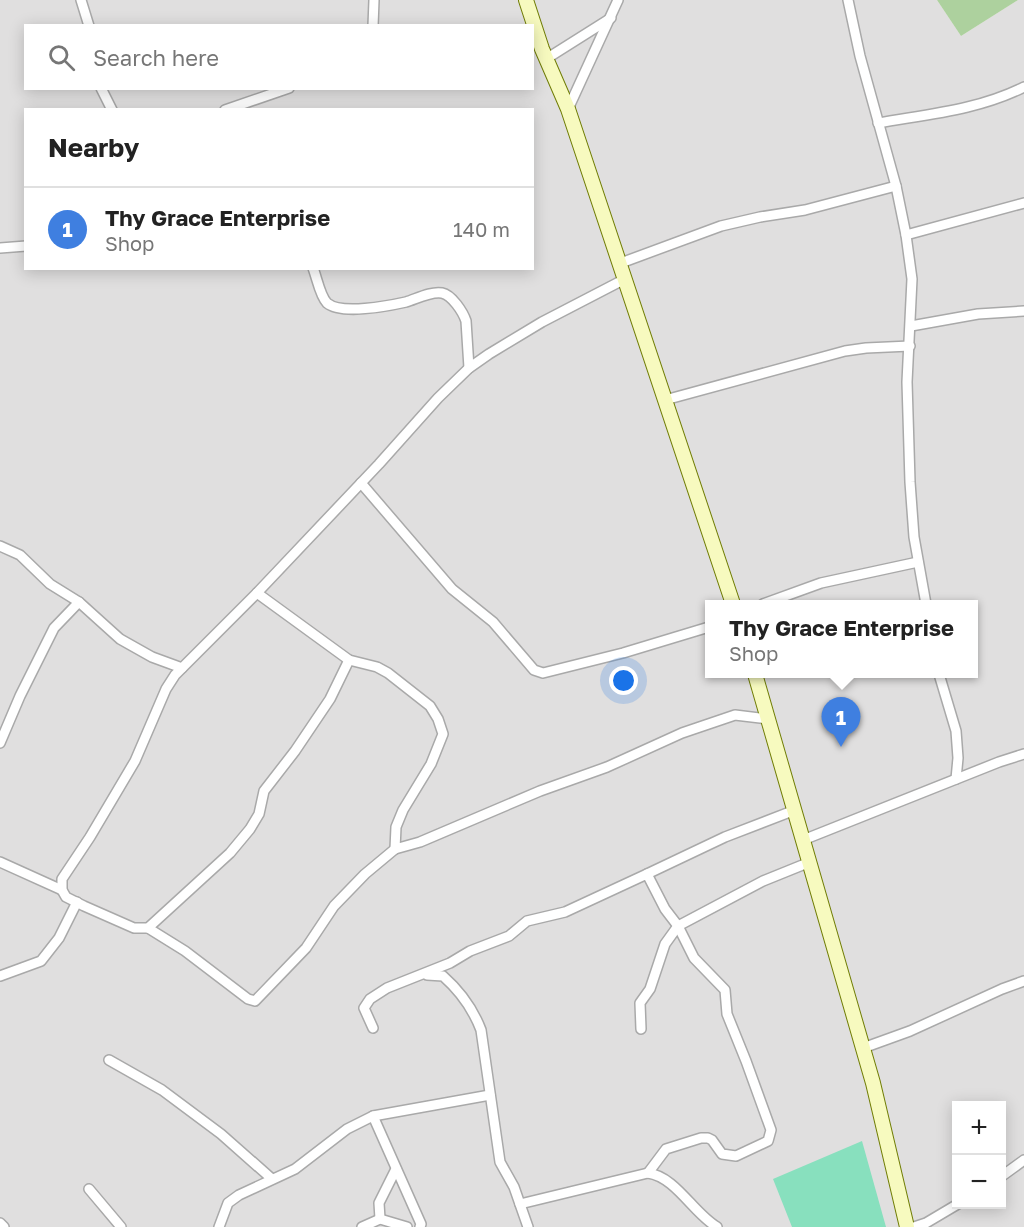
<!DOCTYPE html>
<meta charset="utf-8">
<style>
:root{--surface:#fff;--page:#f6f6f6;--text:#222;--muted:#767676;--line:#e0e0e0;--accent:#7c3aed}
body{margin:0;font-family:"Golos Text",sans-serif;background:var(--page);color:var(--text)}
.controls{position:absolute;right:18px;bottom:18px;display:grid;overflow:hidden;border-radius:0px;box-shadow:0 3px 15px #0003}
.controls button{width:54px;height:54px;display:grid;place-items:center;padding:0;border:0;border-bottom:2px solid var(--line);background:var(--surface);color:var(--text);font:30px sans-serif}
.you{position:absolute;left:624px;top:681px;width:21px;height:21px;margin:-15px;border:4px solid #fff;border-radius:50%;background:#1a73e8;box-shadow:0 0 0 9px #1a73e833}
.badge{display:grid;place-items:center;width:39px;height:39px;border-radius:50%;background:var(--accent);color:#fff;font-size:20px;font-weight:700}
.pin{position:absolute;translate:-50% -50px;filter:drop-shadow(0 2px 3px #0008)}
.pin::after{content:'';position:absolute;top:32px;width:21px;height:18px;background:inherit;clip-path:polygon(0 0,100% 0,50% 100%)}
.popup{position:absolute;left:705px;top:600px;width:273px;height:78px;box-sizing:border-box;display:grid;place-content:center;border-radius:0px;background:var(--surface);filter:drop-shadow(0 2px 4px #0005);font-size:20px;white-space:nowrap;color:var(--muted)}
.popup b{font-size:22px;color:var(--text)}
.popup::after{content:'';position:absolute;left:50%;top:100%;margin-left:-12px;border:12px solid transparent;border-top-color:var(--surface)}
.list{margin:0;padding:0;list-style:none}
h2{display:flex;justify-content:space-between;align-items:center;height:78px;margin:0;padding:0 24px;font-size:26px}
h2 small{font-size:20px;font-weight:400;color:var(--muted)}
.list li{display:grid;grid-template-columns:39px 1fr auto;gap:18px;align-items:center;box-sizing:border-box;height:84px;padding:0 24px;border-top:2px solid var(--line)}
.list b{display:block;font-size:22px;white-space:nowrap}
.list p{margin:0;font-size:20px;white-space:nowrap;color:var(--muted)}
.list em{font-size:20px;font-style:normal;color:var(--muted)}
.icon{flex:none;width:33px;height:33px;fill:none;stroke:currentColor;stroke-width:2;stroke-linecap:round;stroke-linejoin:round}
.map{position:relative;flex:none;width:1024px;height:1227px;overflow:hidden}
.search{position:absolute;background:var(--surface);box-shadow:0 3px 15px #0003;left:24px;top:24px;width:510px;height:66px;display:flex;align-items:center;gap:15px;box-sizing:border-box;padding:0 21px;border-radius:0px;color:var(--muted);font-size:22px}
.panel{position:absolute;background:var(--surface);box-shadow:0 3px 15px #0003;left:24px;top:108px;width:510px;height:162px;border-radius:0px}
.map>svg:first-child{display:block}
.residential{fill:#e0dfdf;fill-rule:evenodd}
.forest{fill:#add19e}
.pitch{fill:#88e0be}
.lines{fill:none;stroke-linecap:round;stroke-linejoin:round}
.street-casing{stroke:#a9a9a9;stroke-width:12}
.secondary-casing{stroke:#707d05;stroke-width:16}
.street{stroke:#fff;stroke-width:9}
.secondary{stroke:#f7fabf;stroke-width:14}
</style>
<div class="map">
<svg width="1024" height="1227" viewBox="0 0 1024 1227">
<rect width="100%" height="100%" fill="#f2efe9"/>
<path class="residential" d="M0 0H937L961 36 1018 0H1024V1227H0ZM26 26H532V88H26ZM26 110H532V268H26ZM709 604H973V674H709ZM956 1106H1002V1204H956Z"/>
<path class="forest" d="M937 0H1018L961 36Z"/>
<path class="pitch" d="M862 1141 886 1227H792L773 1179Z"/>
<g class="lines">
<defs>
<g id="street">
<path d="M81 0 89 26"/>
<path d="M848 0 860 56 896 186 906 235 912 279 907 382 910 482 914 537 926 604"/>
<path d="M373 26 374 0"/>
<path d="M546 59 611 18"/>
<path d="M101 88 112 110"/>
<path d="M568 109 618 0"/>
<path d="M225 110 289 88"/>
<path d="M878 123C929 114 978 110 1024 87"/>
<path d="M906 235 1024 203"/>
<path d="M0 248 26 246"/>
<path d="M618 264 721 226 760 217 805 210 896 186"/>
<path d="M313 268C317 278 320 296 327 303 341 315 388 306 406 302 416 299 431 291 442 293 452 295 463 312 466 321L469 368"/>
<path d="M911 326 978 314 1024 311"/>
<path d="M665 400 845 351 866 348 910 346"/>
<path d="M361 483 452 589 493 622 534 670 543 673 623 653 709 627"/>
<path d="M0 546 20 555 50 584 79 602 120 639 152 657 182 668"/>
<path d="M257 593 349 660 377 667 388 673 430 706 438 719 443 734 431 764 403 810 396 827 395 849 420 842 540 791 607 767 682 733 735 715 768 719"/>
<path d="M763 604 821 583 918 562"/>
<path d="M349 660 330 699 295 751 264 791 259 814 250 829 230 853 148 928H134L84 906 66 897 62 890V879L90 837 135 761 166 689 175 675 257 593 379 464 438 398 469 368 489 354 542 322 623 280"/>
<path d="M939 674 956 731 958 758 956 779"/>
<path d="M0 743 20 696 54 628 79 602"/>
<path d="M803 840 999 762 1024 754"/>
<path d="M0 862 62 890"/>
<path d="M647 874 725 837 795 810"/>
<path d="M148 928 185 951 248 999 255 1001 306 948 334 906 365 874 395 849"/>
<path d="M427 975 443 976C460 991 473 1009 481 1030L500 1162 514 1187 528 1227"/>
<path d="M0 976 41 961 59 938 77 902"/>
<path d="M373 1028 364 1008 370 999 387 988 450 963 470 951 509 936 527 921 565 912 647 874 665 909 678 926 694 958 725 990 727 1014 746 1061 771 1130 768 1141 736 1156 722 1154 712 1140 708 1138H701L666 1149 648 1173"/>
<path d="M641 1029 640 1003 650 989 665 944 678 926 763 881 810 862"/>
<path d="M863 1048 910 1031 1002 989 1024 981"/>
<path d="M109 1060 162 1090 221 1134 272 1179"/>
<path d="M373 1116 421 1224 420 1227"/>
<path d="M1002 1176 1024 1160"/>
<path d="M89 1189 121 1227"/>
<path d="M520 1204 648 1173C676 1177 693 1213 717 1227"/>
<path d="M380 1219 379 1203 396 1169"/>
<path d="M0 1223 4 1227"/>
<path d="M219 1227 228 1203 239 1195 295 1169 347 1129 373 1116 490 1095"/>
<path d="M362 1227 380 1219 407 1227"/>
<path d="M914 1227 926 1223 958 1204"/>
</g>
<g id="secondary">
<path d="M526 0 542 49 568 109 733 604"/>
<path d="M755 674 873 1083 907 1227"/>
</g>
</defs>
<use href="#street" class="street-casing"/>
<use href="#secondary" class="secondary-casing"/>
<use href="#street" class="street"/>
<use href="#secondary" class="secondary"/>
</g>
</svg>
<div class="controls">
<button>+</button>
<button>−</button>
</div>
<div class="you"></div>
<div class="pin badge" style="left:841px;top:747px;background:#3f7fe0">1</div>
<div class="popup"><b>Thy Grace Enterprise</b>Shop</div>
<div class="search"><svg class="icon" aria-label="search" viewBox="0 0 24 24"><circle cx="10" cy="10" r="6"/><path d="M15 15l6 6"/></svg>Search here</div>
<section class="panel">
<h2>Nearby<small></small></h2>
<ul class="list">
<li><span class="badge" style="background:#3f7fe0">1</span><div><b>Thy Grace Enterprise</b><p>Shop</p></div><em>140 m</em></li>
</ul>
</section>
</div>
